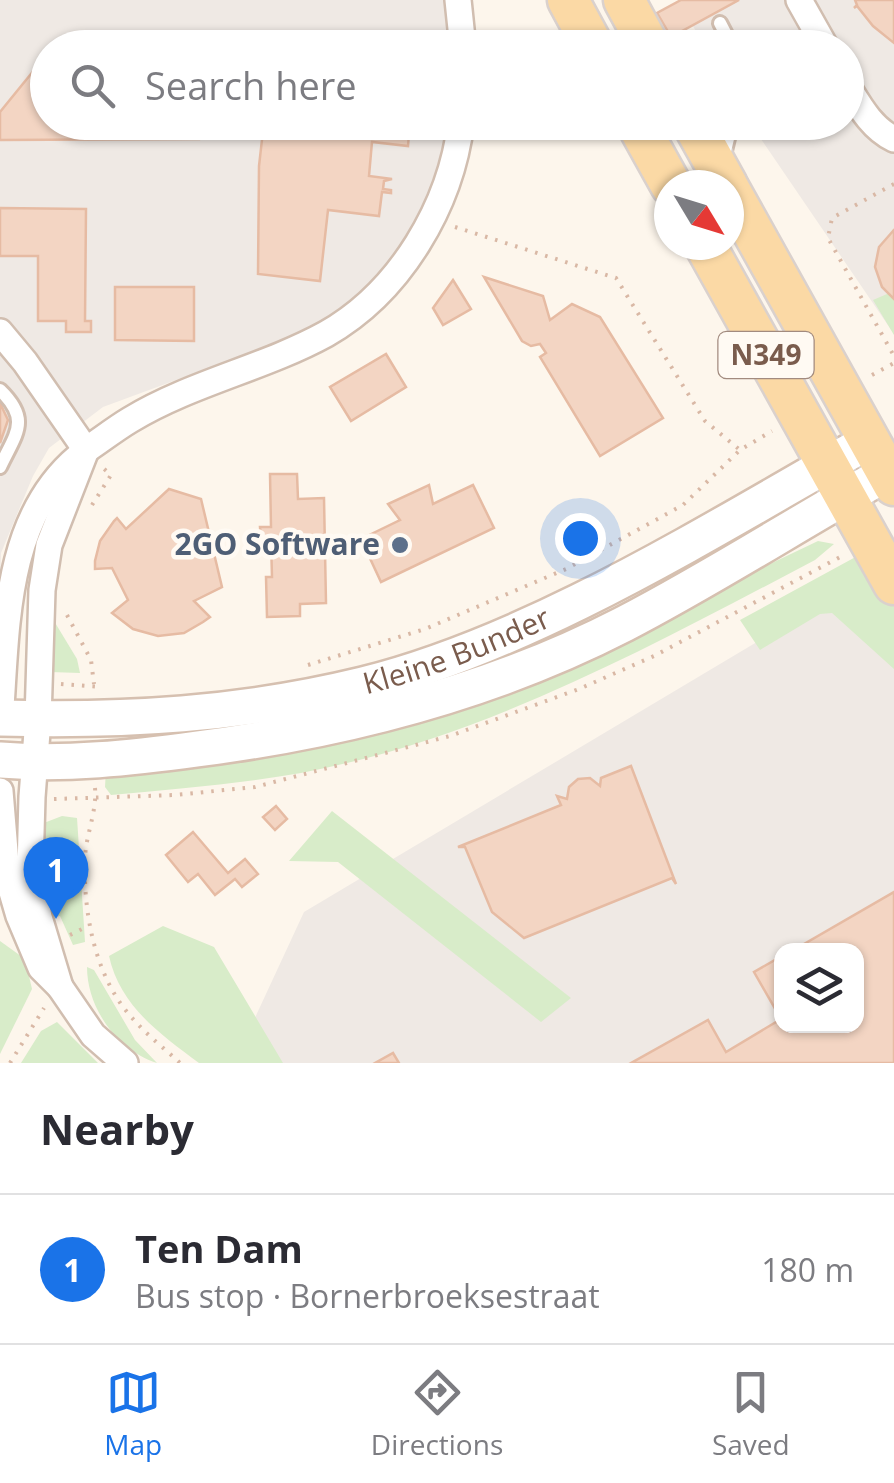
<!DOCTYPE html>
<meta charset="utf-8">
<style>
:root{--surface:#fff;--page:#f7f7f7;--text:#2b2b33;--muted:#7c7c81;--line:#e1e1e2;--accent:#1a73e8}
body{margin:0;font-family:"Open Sans",sans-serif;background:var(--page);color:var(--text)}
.controls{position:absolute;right:30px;bottom:30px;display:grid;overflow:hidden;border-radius:20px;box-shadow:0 2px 8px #0004}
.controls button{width:90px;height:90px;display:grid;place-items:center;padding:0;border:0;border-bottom:2px solid var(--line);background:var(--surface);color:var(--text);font:50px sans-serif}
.compass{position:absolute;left:654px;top:170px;width:90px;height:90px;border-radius:50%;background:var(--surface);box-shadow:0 2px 8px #0004;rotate:128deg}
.you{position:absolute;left:580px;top:538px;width:35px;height:35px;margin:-25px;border:8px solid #fff;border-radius:50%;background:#1a73e8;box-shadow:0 0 0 15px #1a73e833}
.badge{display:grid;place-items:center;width:65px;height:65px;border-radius:50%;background:var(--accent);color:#fff;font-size:32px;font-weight:700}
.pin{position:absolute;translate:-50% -82px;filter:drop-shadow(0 2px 5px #0008)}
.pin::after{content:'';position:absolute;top:52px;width:35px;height:30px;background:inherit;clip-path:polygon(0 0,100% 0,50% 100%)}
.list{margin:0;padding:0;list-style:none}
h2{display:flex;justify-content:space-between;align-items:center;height:130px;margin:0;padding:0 40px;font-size:42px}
h2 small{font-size:32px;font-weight:400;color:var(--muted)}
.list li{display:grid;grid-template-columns:65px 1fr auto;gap:30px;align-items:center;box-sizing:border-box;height:150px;padding:0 40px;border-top:2px solid var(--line)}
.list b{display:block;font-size:38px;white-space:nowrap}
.list p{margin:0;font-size:32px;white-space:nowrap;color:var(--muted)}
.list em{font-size:32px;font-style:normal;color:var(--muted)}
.icon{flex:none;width:55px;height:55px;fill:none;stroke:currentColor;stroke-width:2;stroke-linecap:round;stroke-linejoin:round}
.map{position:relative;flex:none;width:894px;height:1063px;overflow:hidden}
.search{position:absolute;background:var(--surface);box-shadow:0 2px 8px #0004;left:30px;right:30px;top:30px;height:110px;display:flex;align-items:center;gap:25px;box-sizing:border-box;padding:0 35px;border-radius:55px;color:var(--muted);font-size:38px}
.sheet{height:280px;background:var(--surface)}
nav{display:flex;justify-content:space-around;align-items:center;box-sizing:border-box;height:140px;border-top:2px solid var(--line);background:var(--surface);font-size:28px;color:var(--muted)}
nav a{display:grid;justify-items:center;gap:5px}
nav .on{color:var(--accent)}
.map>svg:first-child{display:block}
.industrial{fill:#efe9e4;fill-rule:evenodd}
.green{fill:#d8ecc9}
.building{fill:#f3d5c3;stroke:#e6bba3;stroke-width:2.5}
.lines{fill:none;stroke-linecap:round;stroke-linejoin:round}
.service-casing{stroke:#d1beb0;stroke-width:18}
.minor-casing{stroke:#d1beb0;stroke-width:30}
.secondary-casing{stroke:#d6c0b0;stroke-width:40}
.primary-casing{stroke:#dad1cd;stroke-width:45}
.path{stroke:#d9b8a5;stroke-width:4;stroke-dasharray:2.5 8;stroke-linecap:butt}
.service{stroke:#fff;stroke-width:12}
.minor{stroke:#fff;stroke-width:25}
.secondary{stroke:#fff;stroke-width:35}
.primary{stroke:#fbd9a5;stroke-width:40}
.service-dot{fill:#5c6f8a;stroke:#fffaf3;stroke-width:4}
.labels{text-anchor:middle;stroke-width:9;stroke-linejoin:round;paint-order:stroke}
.shield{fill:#fffaf3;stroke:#a28b7f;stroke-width:2.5}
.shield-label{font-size:28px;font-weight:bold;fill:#7a5c4d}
.service-label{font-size:30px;font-weight:bold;fill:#4e5e75;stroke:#fffaf3;text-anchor:end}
.street-label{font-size:30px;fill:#7a5c4d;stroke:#fffaf3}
</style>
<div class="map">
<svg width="894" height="1063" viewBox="0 0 894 1063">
<rect width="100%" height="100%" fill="#fdf6ec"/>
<g class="industrial">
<path d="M0 0H453L464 47 48 48V122L461 123 457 147 409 240 371 287 328 324 103 407 49 448 33 476 1 553 0 586Z"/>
<path d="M678 0H894V334L750 123 846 122V48L705 47Z"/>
<path d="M894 573V1063H234L304 912 834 596ZM782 951H856V1026H782Z"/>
</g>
<g class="green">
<path d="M894 291V335L873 300Z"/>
<path d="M818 541 834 544 815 560C651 646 485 738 301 773 238 784 174 789 111 795L105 787 106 769 270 750 715 590Z"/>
<path d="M861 554 894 605V669L832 613 820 614 760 650 740 620Z"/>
<path d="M51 616 77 659 80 673 50 672Z"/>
<path d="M332 811 571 998 541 1022 338 862 289 861Z"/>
<path d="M62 816 77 818 78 833 85 942 73 945 60 916 54 917 41 885 36 826Z"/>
<path d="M163 926 214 947 283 1063H199C160 1034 120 1006 109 956Z"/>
<path d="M0 941 25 959 32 989 0 1054Z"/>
<path d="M87 967 94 970 135 1040 157 1063C117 1050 87 1008 87 967Z"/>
<path d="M57 1022 98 1063H21L41 1031Z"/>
</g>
<g class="building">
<path d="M681 0H739L671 37 657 13Z"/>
<path d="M855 0H894V43L873 26 857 6 854 8 857 5Z"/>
<path d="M48 53V122H199V139L0 140V112Z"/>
<path d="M264 122H410L408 146 372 142 369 176 392 179 384 181 383 189 391 190V193L382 192 379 216 328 210 320 281 258 274 259 166Z"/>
<path d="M0 208 86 209 85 321H91V332H66V321H38V256H0Z"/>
<path d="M893 231 894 230V299L882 287 875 267 879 247Z"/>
<path d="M484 277 543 296 550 320 572 304 600 317 663 418 600 456 540 357 546 353 540 344 531 346 522 341Z"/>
<path d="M453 280 471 309 443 325 433 308Z"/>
<path d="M115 287H194V341L115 340Z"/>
<path d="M386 354 406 387 351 421 330 387Z"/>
<path d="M0 403 8 420 0 443Z"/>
<path d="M270 474H297L298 499 324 498 326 603 300 604V616L267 617 266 577H272L271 541H261L260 527H271Z"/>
<path d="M429 485 433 504 473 485 494 528 381 582 361 539 400 520 388 504Z"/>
<path d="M169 489 201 499 222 587 194 601 210 617 203 622 184 633 158 636 133 629 112 613 128 600 112 568 95 569V561L100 541 114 521 117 518 126 529Z"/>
<path d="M631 766 676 884 672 878 524 938 492 912 465 847H458L561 805 557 796 567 799 569 787 578 779 590 778 600 786 601 778Z"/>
<path d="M276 806 287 819 275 830 263 817Z"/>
<path d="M193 832 228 873 245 859 258 874 242 887 235 879 215 895 198 874 188 882 166 855Z"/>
<path d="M894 892V1063H631L708 1020 726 1052 781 1019 754 972 782 956V1026H856V951H792Z"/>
<path d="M393 1053 399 1063H375Z"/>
</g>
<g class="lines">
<defs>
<g id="service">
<path d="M720 23 733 48"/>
<path d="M724 155 732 122"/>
<path d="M0 390C31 420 16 433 0 467"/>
</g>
<g id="minor">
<path d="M458 0 463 48"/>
<path d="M799 0 826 48"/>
<path d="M846 84C859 105 871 128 894 139"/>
<path d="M0 332 25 362 86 450C101 440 115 429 130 420 191 383 264 368 326 334 400 292 451 206 461 122"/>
<path d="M0 721C7 630 3 520 78 457"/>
<path d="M0 791 7 875 19 916 41 968 60 987 93 1035 125 1063"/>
<path d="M60 987 39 917 30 869 32 797 38 719 42 590 49 545 86 450"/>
</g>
<g id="secondary">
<path id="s1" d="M0 718C125 721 240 715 363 685 536 642 714 528 869 441"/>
<path d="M0 760C66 765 131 758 197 749 345 730 490 693 624 624 713 578 799 522 887 473"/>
</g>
<g id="primary">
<path d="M568 0 594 48"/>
<path d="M624 0 650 48"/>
<path d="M636 122 671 185"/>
<path d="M692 122 727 185"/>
<path d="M729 189 894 485"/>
<path d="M705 245 894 584"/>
</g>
</defs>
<use href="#service" class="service-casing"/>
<use href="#minor" class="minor-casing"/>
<use href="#secondary" class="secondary-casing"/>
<use href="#primary" class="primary-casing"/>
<g class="path">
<path d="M894 184 832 218 828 238 894 356"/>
<path d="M455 227 616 278 705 421 740 450"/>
<path d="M872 375 894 363"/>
<path d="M92 505 111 475 103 468"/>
<path d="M67 615 91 660 94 684"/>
<path d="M308 665 425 629 566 569 683 505 740 450 772 431"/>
<path d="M61 684 101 687"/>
<path d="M95 788C97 812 86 834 85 858 83 913 95 979 134 1020 148 1036 165 1049 180 1063"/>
<path d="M54 799 175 795 255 787 450 736 579 689 654 656 842 556"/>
<path d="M70 935 88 926"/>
<path d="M10 1063 44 1008"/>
</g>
<use href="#service" class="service"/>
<use href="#minor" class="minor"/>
<use href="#secondary" class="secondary"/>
<use href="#primary" class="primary"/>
</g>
<circle class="service-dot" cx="400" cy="545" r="10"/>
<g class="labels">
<rect class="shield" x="718.5" y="332" width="95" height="46" rx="8"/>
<g class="shield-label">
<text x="766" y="365">N349</text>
</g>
<g class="service-label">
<text x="380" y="555">2GO Software</text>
</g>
<g class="street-label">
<text dy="10" stroke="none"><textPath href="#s1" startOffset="465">Kleine Bunder</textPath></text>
</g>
</g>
</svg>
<div class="controls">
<button><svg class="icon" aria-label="layers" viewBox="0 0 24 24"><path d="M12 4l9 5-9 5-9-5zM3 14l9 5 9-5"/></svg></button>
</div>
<svg class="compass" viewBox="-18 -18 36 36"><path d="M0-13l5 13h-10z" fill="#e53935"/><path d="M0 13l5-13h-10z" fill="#7c7c81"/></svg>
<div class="you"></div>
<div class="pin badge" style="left:56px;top:919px">1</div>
<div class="search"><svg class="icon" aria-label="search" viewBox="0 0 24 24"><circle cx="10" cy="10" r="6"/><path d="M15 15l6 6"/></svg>Search here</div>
</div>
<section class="sheet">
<h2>Nearby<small></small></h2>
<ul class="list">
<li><span class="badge">1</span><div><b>Ten Dam</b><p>Bus stop · Bornerbroeksestraat</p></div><em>180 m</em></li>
</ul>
</section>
<nav>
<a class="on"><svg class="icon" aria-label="map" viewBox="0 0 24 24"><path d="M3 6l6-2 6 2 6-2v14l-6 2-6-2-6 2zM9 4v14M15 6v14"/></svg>Map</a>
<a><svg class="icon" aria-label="directions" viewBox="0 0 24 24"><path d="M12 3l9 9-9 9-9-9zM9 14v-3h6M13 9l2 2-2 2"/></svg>Directions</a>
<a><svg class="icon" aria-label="saved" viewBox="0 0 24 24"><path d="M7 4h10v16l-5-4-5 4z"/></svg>Saved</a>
</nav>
